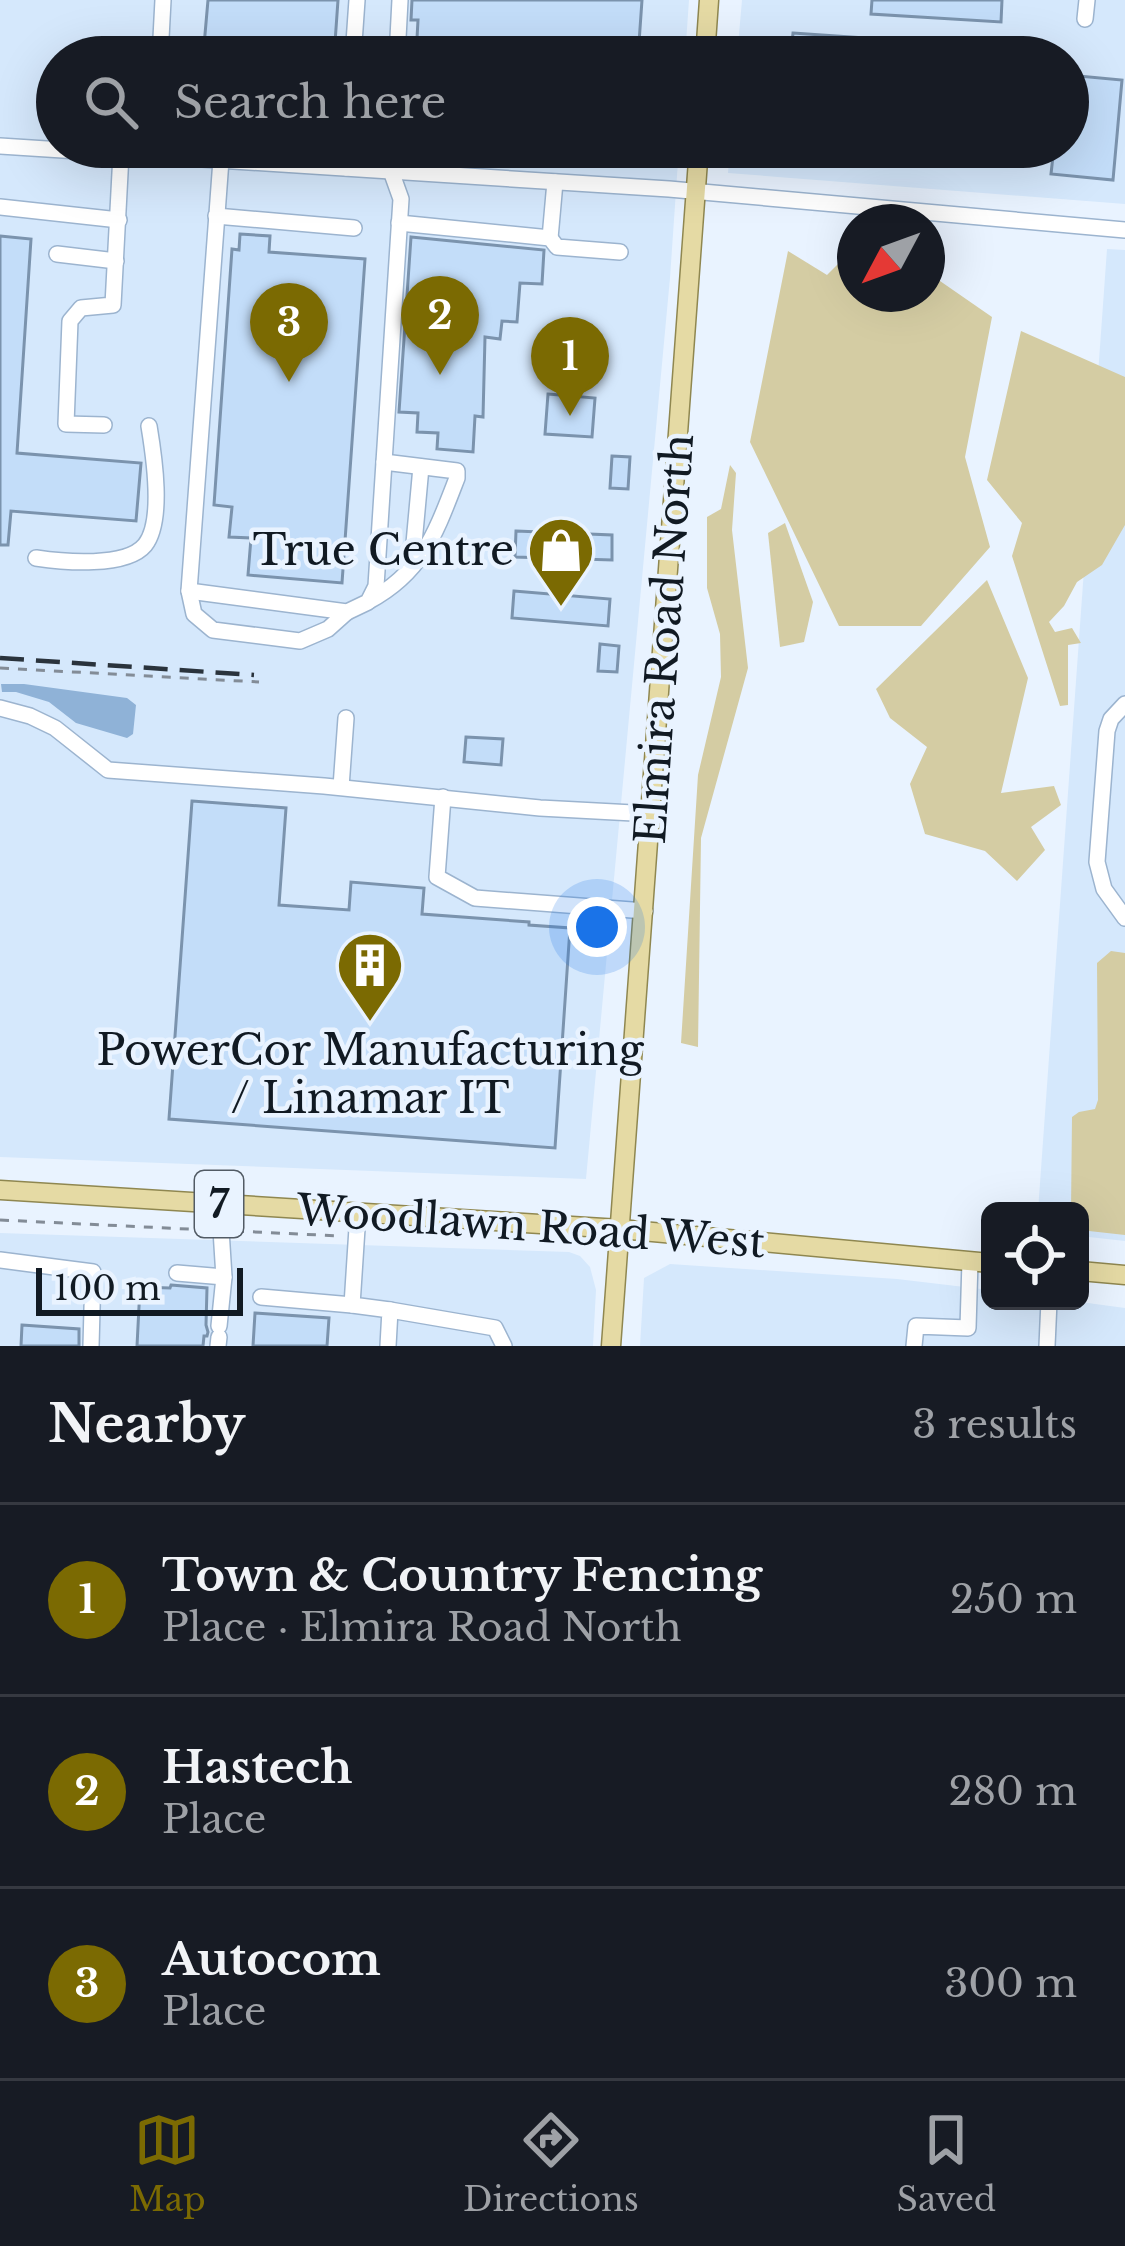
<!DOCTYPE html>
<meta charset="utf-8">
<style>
:root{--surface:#171b24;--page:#20242c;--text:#f1f3f6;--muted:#9ea1a6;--line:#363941;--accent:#7b6a02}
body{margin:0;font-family:"Libre Baskerville",serif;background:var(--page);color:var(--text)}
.controls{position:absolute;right:36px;bottom:36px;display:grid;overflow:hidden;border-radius:18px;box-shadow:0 12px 48px #0002}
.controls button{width:108px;height:108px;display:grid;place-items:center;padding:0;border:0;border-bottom:3px solid var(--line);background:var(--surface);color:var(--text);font:60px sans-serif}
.compass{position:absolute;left:837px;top:204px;width:108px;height:108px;border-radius:50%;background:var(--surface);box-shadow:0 12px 48px #0002;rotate:229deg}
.scale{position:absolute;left:36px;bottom:30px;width:207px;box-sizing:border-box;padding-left:12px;border:6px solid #111a23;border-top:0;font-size:33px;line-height:42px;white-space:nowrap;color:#111a23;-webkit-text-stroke:9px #e9f3ff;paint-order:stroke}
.you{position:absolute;left:597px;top:927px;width:42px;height:42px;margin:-30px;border:9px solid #fff;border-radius:50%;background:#1a73e8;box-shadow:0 0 0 18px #1a73e833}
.badge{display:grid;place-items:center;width:78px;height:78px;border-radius:50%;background:var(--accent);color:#fff;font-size:39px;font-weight:700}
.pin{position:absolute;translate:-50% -99px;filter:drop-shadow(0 3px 6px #0008)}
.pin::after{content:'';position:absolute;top:63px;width:42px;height:36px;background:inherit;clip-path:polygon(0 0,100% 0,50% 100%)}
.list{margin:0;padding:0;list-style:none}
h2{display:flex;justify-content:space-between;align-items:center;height:156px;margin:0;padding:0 48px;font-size:51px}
h2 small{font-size:39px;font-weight:400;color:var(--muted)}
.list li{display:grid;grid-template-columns:78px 1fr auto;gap:36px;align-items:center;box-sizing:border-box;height:192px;padding:0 48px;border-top:3px solid var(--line)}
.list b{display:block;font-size:45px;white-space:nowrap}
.list p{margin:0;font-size:39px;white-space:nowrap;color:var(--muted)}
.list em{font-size:39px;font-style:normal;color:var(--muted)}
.icon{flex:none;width:66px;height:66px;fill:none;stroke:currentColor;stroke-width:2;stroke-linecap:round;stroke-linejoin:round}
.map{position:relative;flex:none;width:1125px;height:1346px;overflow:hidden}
.search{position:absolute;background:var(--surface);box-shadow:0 12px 48px #0002;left:36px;right:36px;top:36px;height:132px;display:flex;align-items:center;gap:30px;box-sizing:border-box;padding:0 42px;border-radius:66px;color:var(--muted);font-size:45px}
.sheet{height:732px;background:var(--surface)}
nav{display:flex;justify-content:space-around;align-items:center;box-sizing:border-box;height:168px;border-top:3px solid var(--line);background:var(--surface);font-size:33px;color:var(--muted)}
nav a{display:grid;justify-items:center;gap:6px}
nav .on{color:var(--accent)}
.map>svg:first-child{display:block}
.built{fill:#d5e8fc}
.green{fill:#d4cca3}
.water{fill:#8fb2d7}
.building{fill:#c3ddf9;stroke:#7b93ad;stroke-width:3}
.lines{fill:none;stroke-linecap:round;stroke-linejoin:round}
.minor-casing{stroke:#9cb4cf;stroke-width:18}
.major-casing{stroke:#8f8750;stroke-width:21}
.path{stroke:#838c97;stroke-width:3;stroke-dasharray:9 9;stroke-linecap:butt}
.minor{stroke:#fff;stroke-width:15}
.major{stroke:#e5daa4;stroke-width:18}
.rail{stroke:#2a333c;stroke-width:4.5;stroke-dasharray:24 12;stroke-linecap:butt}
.labels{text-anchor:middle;stroke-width:9;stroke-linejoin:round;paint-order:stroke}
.shield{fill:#e9f3ff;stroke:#525b65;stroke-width:3}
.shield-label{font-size:39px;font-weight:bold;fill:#111a23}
.poi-label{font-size:42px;fill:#111a23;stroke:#e9f3ff;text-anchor:end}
.street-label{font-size:42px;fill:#111a23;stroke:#e9f3ff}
</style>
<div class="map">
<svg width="1125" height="1346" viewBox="0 0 1125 1346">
<rect width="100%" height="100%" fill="#e9f3ff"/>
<g class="built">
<path d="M0 0H689L685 57H57V147H679L670 278 586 1179 0 1157Z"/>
<path d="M742 0H1125V204L728 173 730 147H1068V57H737Z"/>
<path d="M1107 249 1125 250V1241L1080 1236V1211H1038Z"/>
<path d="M0 1233 569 1252 580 1256 590 1267 596 1290 593 1346H0Z"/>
<path d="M670 1264 897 1279 990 1290V1301H1073L1125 1308V1346H640L644 1278Z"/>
</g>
<g class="green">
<path d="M855 247V294H927V272L992 317 965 457 990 547 921 626H839L750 442 788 251 827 275Z"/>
<path d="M1021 331 1125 377V525L1102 565 1077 582 1064 606 1049 622 1055 632 1072 628 1081 643 1068 645V705L1060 706 1012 556 1022 523 987 480Z"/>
<path d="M730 465 736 473 732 530 748 668 701 838 698 1047 681 1043 698 775 721 677 720 634 707 588V517L721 509Z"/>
<path d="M785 523 813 602 804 642 780 647 768 533Z"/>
<path d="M987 580 1028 678 1001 793 1054 786 1061 805 1031 827 1045 850 1017 881 985 851 925 834 910 784 927 747 890 718 876 689Z"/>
<path d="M1111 951 1125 953V1235L1080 1230V1211H1071L1072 1117 1079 1112 1095 1109 1098 1100 1097 963Z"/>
</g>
<path class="water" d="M1 684H24L127 698 136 705 133 734 127 738 76 723 49 702 16 692H2Z"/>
<g class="building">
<path d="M208 0H338L334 57H203Z"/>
<path d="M412 0H642L638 57H416L418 20H411Z"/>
<path d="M872 0H1002L1001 22 871 14Z"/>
<path d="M793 33 864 38 863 57H785L786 42 792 43Z"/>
<path d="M1068 75 1122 80 1113 180 1051 174 1054 147H1068Z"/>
<path d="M240 234 270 236 269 252 365 259 342 583 248 575 251 538 229 537 232 507 214 505 232 249 239 250Z"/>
<path d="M0 236 31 239 17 453 141 463 136 521 11 511 8 545H0Z"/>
<path d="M411 237 544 250 542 284 520 283 517 322 502 321 500 339 485 337 483 417 475 416 473 452 437 449 438 433 417 432 418 413 399 412Z"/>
<path d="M548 394 595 398 592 437 545 434Z"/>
<path d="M612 456 630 457 628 489 610 488Z"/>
<path d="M516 531 612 535V560L515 557Z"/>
<path d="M514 591 610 599 608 626 512 618Z"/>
<path d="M600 644 619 646 617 672 598 671Z"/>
<path d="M466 737 503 739 501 765 464 762Z"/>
<path d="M192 801 286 808 279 905 349 910 351 882 424 888 422 914 529 922V925L570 928 555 1148 169 1119Z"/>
<path d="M171 1285 207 1288 206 1325 208 1332 207 1336H204L203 1346H137L140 1287 170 1288Z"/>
<path d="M255 1313 329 1318 327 1346H253Z"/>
<path d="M22 1325 79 1329V1346H21Z"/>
</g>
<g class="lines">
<defs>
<g id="minor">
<path d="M1085 19 1087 0"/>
<path d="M160 57 163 0"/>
<path d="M353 57 357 0"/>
<path d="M397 57 400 0"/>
<path d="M0 146 669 189 1125 230"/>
<path d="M221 160 189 591 347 612 368 602 376 586 401 199 391 171 392 147"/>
<path d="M346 168 347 147"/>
<path d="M0 207 119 220"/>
<path d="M216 216 354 228"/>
<path d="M399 223 550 238 557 247 620 252"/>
<path d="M550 238 555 182"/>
<path d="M57 254 116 261"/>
<path d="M104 425 66 424 70 321 81 308 113 305 121 154"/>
<path d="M36 558C63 562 126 568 145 545 164 521 154 456 149 426"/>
<path d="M412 565 421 467"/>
<path d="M189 591 194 614 213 630 300 641 328 629 347 612"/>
<path d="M369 601C423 572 436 532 457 478V471L384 462"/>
<path d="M1125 704 1111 719 1107 731 1097 862 1104 889 1125 918"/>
<path d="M0 708 30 716 55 728 108 770 324 786 540 808 652 814"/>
<path d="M341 787 346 718"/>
<path d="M443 797 437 877 475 898 645 911"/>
<path d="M358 1213 352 1305 390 1310 388 1346"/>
<path d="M0 1260 93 1272 91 1346"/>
<path d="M177 1273 224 1277"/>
<path d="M261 1297 352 1305"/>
<path d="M390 1310 495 1328 504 1346"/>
<path d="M219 1326 224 1277 221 1230 223 1204"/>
<path d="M218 1346 219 1337"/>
<path d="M914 1346 916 1326 968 1328 970 1261"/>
<path d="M1047 1346 1049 1301"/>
</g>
<g id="major">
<path d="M705 57 709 0"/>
<path d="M0 1190 620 1229 990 1263"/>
<path d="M1080 1271 1125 1275"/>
<path d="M611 1346 699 147"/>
</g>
</defs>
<use href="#minor" class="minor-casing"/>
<use href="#major" class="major-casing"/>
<g class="path">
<path d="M0 668 259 682"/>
<path d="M0 1220 208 1230"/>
<path d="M235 1231 340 1236"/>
</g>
<use href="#minor" class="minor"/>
<use href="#major" class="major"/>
<path class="rail" d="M0 658 254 675"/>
</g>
<defs>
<symbol id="shop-pin" viewBox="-11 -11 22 30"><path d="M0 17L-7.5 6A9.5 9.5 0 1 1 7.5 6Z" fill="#7b6a02" stroke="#e9f3ff"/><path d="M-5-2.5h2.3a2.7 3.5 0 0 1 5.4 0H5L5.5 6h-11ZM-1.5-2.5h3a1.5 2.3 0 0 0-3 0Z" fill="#fff"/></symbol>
<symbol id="building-pin" viewBox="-11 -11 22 30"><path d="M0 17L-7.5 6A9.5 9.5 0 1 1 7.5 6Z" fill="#7b6a02" stroke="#e9f3ff"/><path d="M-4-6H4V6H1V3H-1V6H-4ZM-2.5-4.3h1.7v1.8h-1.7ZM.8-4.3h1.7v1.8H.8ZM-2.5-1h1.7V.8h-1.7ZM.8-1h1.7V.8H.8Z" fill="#fff"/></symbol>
</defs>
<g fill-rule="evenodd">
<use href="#shop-pin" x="523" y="512" width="76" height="104"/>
<use href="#building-pin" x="332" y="927" width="76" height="104"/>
</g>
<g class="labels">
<rect class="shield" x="195" y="1171" width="48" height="66" rx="9"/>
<g class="shield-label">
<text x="219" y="1218">7</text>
</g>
<g class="poi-label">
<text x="514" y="565">True Centre</text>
<text x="370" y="1065" text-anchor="middle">PowerCor Manufacturing<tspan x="370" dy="48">/ Linamar IT</tspan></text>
</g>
<g class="street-label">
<text transform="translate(664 639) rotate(-86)" y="15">Elmira Road North</text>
<text transform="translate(531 1226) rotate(4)" y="15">Woodlawn Road West</text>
</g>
</g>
</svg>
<div class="controls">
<button><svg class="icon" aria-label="locate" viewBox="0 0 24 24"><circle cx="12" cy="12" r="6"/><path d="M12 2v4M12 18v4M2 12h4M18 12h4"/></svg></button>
</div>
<svg class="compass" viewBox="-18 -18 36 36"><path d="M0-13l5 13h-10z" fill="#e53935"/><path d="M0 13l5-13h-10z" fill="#9ea1a6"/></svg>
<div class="scale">100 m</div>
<div class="you"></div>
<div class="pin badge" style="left:570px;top:416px">1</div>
<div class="pin badge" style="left:440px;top:375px">2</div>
<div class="pin badge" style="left:289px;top:382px">3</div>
<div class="search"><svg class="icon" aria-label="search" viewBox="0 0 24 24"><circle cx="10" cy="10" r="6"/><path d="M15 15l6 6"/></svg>Search here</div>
</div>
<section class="sheet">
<h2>Nearby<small>3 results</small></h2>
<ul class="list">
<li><span class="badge">1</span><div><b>Town &amp; Country Fencing</b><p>Place · Elmira Road North</p></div><em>250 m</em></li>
<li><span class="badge">2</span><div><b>Hastech</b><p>Place</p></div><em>280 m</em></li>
<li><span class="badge">3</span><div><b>Autocom</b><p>Place</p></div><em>300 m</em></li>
</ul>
</section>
<nav>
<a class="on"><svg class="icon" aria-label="map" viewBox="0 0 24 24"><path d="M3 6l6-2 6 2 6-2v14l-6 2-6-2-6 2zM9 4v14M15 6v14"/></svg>Map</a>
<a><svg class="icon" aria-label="directions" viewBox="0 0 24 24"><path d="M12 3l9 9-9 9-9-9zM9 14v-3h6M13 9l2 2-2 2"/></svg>Directions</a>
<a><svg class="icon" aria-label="saved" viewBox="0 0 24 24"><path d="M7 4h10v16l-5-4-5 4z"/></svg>Saved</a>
</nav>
